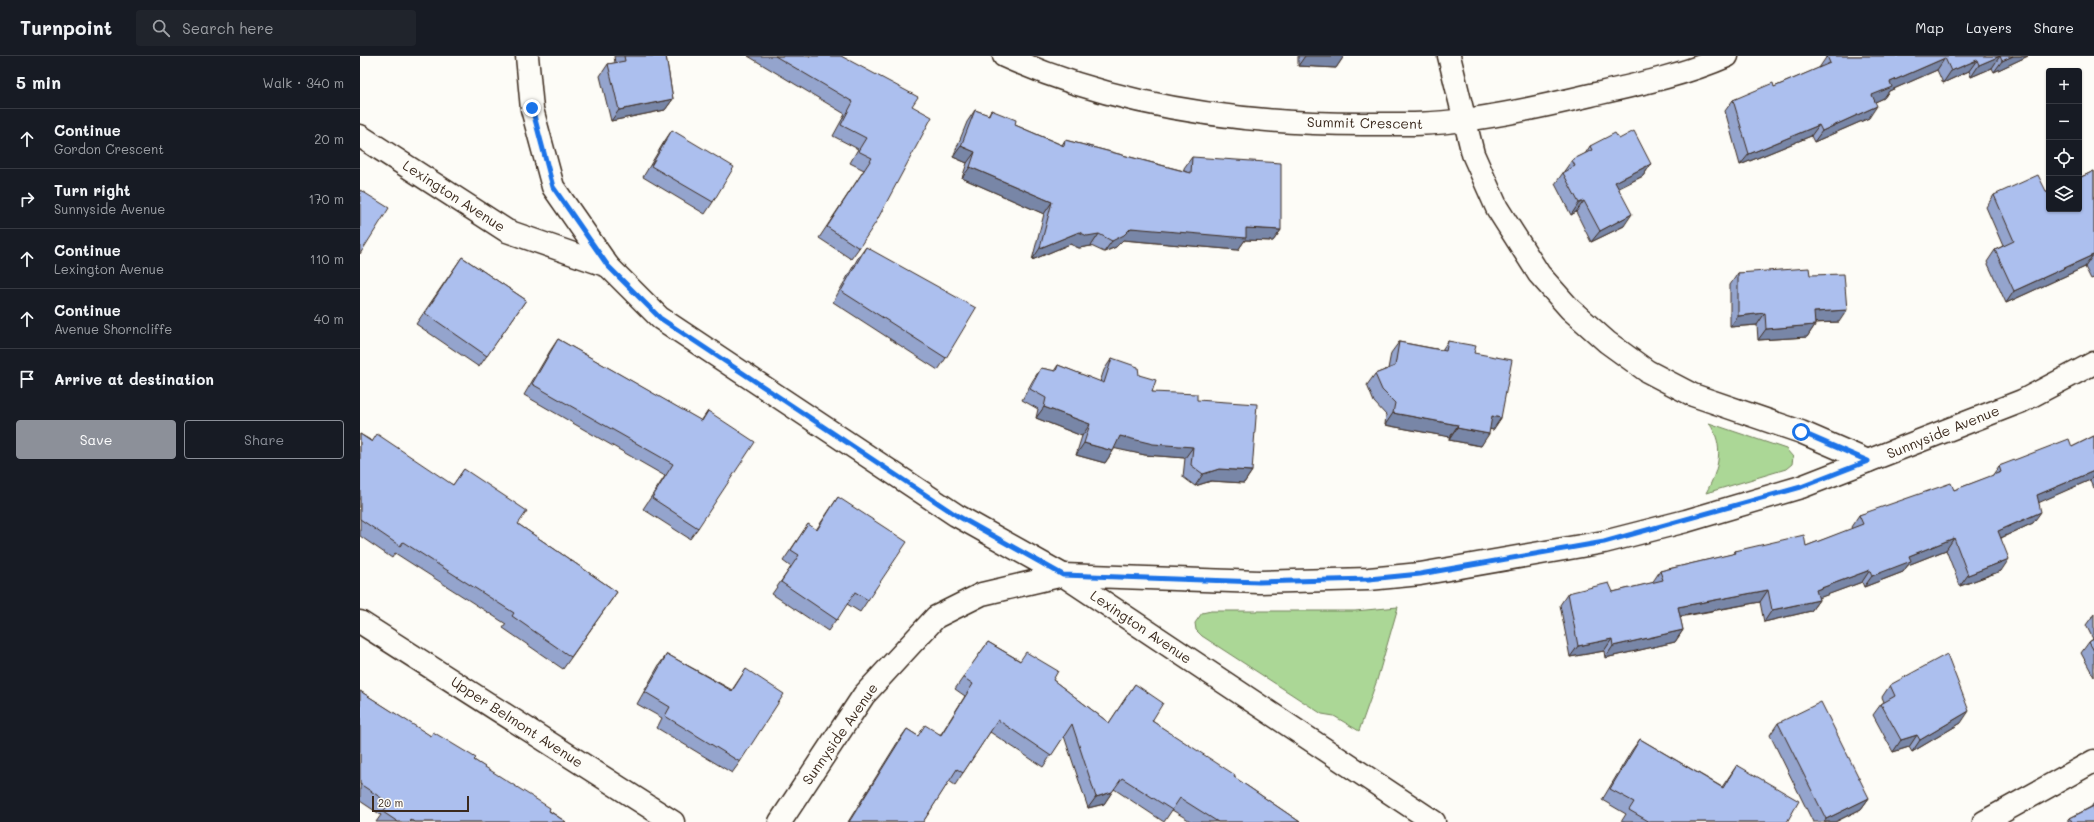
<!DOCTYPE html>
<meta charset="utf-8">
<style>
:root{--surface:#171b24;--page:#20242c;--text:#f1f3f6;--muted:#9ea1a6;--line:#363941;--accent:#8c9099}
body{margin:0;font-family:Mali,sans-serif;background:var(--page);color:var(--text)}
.controls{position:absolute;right:12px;top:12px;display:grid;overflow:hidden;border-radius:4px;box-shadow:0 1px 3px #0004}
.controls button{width:36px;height:36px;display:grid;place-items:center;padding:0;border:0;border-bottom:1px solid var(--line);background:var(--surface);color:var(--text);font:20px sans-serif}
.scale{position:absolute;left:12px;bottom:10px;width:97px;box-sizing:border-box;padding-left:4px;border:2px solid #3b2a1e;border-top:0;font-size:11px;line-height:14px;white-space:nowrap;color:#3b2a1e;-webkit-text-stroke:3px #fdfcf7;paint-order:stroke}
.stop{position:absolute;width:12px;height:12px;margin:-9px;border:3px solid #1a73e8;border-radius:50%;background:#fff}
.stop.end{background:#1a73e8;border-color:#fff;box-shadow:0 1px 4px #0008}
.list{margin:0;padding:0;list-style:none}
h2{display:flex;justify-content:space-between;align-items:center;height:52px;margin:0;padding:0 16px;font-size:17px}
h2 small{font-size:13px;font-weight:400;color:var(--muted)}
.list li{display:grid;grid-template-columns:26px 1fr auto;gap:12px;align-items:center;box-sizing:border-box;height:60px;padding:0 16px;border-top:1px solid var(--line)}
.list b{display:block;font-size:15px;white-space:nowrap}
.list p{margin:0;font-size:13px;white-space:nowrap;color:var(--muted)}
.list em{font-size:13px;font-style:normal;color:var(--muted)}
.actions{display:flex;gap:8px;padding:12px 16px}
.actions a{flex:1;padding:9px 0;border:1px solid var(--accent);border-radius:4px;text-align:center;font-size:14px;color:var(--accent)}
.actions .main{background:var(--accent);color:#fff}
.icon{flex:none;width:22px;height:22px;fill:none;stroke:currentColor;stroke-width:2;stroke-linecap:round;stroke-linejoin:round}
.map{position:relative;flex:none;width:1734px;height:766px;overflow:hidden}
header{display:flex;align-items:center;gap:24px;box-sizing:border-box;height:56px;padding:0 20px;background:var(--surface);border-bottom:1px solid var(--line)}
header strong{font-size:19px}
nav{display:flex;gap:22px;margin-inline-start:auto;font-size:14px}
.search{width:280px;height:36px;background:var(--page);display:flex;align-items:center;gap:10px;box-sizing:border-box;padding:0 14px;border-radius:4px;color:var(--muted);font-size:15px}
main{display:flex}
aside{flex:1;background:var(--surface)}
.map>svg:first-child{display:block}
.green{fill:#abd796;stroke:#73805a}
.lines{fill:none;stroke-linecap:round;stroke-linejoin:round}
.minor-casing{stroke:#3b2a1e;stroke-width:25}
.minor{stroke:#fdfcf7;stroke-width:22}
.wall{fill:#94a4cd;stroke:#3b2a1e}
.shaded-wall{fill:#7886a7;stroke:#3b2a1e}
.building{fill:#acbfee;stroke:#3b2a1e}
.route{stroke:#1a73e8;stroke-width:5}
.labels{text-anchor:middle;stroke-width:3;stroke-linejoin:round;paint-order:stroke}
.street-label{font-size:14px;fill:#3b2a1e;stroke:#fdfcf7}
</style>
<header>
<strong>Turnpoint</strong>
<div class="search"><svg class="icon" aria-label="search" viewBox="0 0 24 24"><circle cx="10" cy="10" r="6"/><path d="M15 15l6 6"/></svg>Search here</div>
<nav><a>Map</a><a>Layers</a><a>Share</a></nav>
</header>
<main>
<aside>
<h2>5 min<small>Walk · 340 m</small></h2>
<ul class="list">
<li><svg class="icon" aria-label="ahead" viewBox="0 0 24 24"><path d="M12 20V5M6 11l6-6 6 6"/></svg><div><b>Continue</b><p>Gordon Crescent</p></div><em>20 m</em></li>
<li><svg class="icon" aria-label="right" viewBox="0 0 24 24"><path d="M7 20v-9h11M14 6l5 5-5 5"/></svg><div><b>Turn right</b><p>Sunnyside Avenue</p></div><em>170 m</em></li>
<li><svg class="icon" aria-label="ahead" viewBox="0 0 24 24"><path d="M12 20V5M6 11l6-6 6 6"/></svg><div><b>Continue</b><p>Lexington Avenue</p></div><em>110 m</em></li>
<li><svg class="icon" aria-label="ahead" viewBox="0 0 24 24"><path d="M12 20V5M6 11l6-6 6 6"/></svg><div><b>Continue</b><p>Avenue Shorncliffe</p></div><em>40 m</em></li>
<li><svg class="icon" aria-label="arrive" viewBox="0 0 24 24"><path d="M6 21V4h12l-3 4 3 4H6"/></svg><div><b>Arrive at destination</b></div></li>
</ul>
<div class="actions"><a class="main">Save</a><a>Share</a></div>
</aside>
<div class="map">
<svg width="1734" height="766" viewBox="0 0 1734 766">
<rect width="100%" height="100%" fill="#fdfcf7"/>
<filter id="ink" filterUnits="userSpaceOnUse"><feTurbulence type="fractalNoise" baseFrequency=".025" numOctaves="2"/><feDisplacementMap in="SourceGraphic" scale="8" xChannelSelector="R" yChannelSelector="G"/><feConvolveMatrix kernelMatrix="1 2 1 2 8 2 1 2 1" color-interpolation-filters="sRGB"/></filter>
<g filter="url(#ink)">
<g class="green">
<path d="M1349 367 1426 393 1433 401 1432 408 1426 413 1346 437C1359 413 1365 390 1349 367Z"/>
<path d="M1038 551 1017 624 999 675 974 660 962 658 842 580 836 574 835 567 842 557 851 555H995Z"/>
</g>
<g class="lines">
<defs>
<g id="minor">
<path d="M167 0 172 53 193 131 248 210"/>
<path d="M644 0C757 51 880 68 1003 68 1037 68 1070 69 1103 64 1146 59 1189 49 1231 39 1276 29 1324 19 1367 0"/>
<path d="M1089 0 1113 98 1137 152 1179 218 1210 253 1247 286 1287 315 1333 339 1441 376 1508 405"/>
<path d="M0 80 147 175 248 210 300 262 596 459 703 519 1074 766"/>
<path d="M0 566 313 766"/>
<path d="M420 766 504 639 576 561 622 538 703 519 899 526 1009 523 1060 518 1244 486 1326 465 1441 431 1662 345 1734 307"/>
<path d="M1624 766 1734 705"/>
</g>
</defs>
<use href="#minor" class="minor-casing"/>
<use href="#minor" class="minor"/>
</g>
<g class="wall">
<path d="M254 0H306L313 43 305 54 251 65 240 20 248 8 255 7Z"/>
<path d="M388 0H481L552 50 499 192 491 203 459 182 504 114 490 107 498 93 473 80 485 58Z"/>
<path d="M938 0H984L976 12 938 10Z"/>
<path d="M1467 0H1668L1634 16 1632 12 1611 21 1609 15 1583 27 1577 14 1529 35 1524 42 1515 46 1509 62 1454 86 1451 80 1380 109 1365 55 1373 44 1414 31 1459 12Z"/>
<path d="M615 54 628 59 631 54 655 69 702 89 705 84 824 115V112L832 101 921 174 913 185 885 184 878 194 763 184 756 191 744 196 731 190 719 192 710 188 672 204 684 158 602 122 607 107 593 101 607 66Z"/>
<path d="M312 74 353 146 345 158 283 121 304 86Z"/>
<path d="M1259 83 1291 108 1283 120 1259 132 1264 170 1231 186 1216 156 1211 159 1195 128 1212 104 1225 98 1230 90Z"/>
<path d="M1734 115V222L1731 223 1725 211 1646 247 1627 206 1635 194 1643 190 1626 151 1634 139 1687 137Z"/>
<path d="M506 191 586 302 578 314 473 246 498 202Z"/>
<path d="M102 201 166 244 119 311 56 268Z"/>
<path d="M1378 217 1450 219 1479 266 1455 267V269L1447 281 1398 284 1397 269 1370 271V229Z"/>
<path d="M198 283 341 365 348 355 338 472 330 483 283 453 305 420 164 339 190 295Z"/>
<path d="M1088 285 1114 297 1141 362 1133 374 1130 373 1121 390 1089 384 1090 381 1025 369 1026 359 1014 346 1007 329 1015 318 1028 313 1031 297 1039 286 1082 294Z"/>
<path d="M752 302 779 319 792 336 837 344 892 415 884 427 851 425 835 430 823 421 825 402 785 399 755 392 745 407 716 399 722 380 676 362 678 353 662 344 673 324 681 312 694 315 698 309 740 326 744 314Z"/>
<path d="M0 378 12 385 93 429 104 413 158 468 257 536 203 613 143 572 146 568 35 497 32 502 0 480Z"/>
<path d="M1734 380V433L1730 424 1679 446 1673 467 1641 482V515L1600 530 1586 494 1548 509 1543 516 1504 531 1502 526 1458 542 1459 544 1451 555 1404 566 1400 546 1320 561 1323 574 1315 586 1245 602 1244 595 1210 601 1200 549 1208 537 1253 536 1292 527 1300 515 1373 498 1375 495 1446 490 1492 473 1491 471 1499 459 1594 434 1632 420 1639 410 1712 391Z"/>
<path d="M478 441 508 544 500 556 487 548 468 575 412 538 431 511 423 505 440 480 448 468 456 474Z"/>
<path d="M1734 558V621L1721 597 1729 586 1733 583 1726 569Z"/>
<path d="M628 586 693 624 749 667 775 628 792 665 874 721 940 766H832L812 754 804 766 754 733 744 748 728 752 704 680 683 711 630 676 595 729 589 725 563 766H488L539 684 547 673 558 680 581 678 605 640 595 633Z"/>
<path d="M307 598 372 634 386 613 380 706 372 717 297 672 302 662 277 648 299 609Z"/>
<path d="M1530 629 1601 667 1552 696 1549 691 1533 696 1513 659 1521 648 1524 646 1522 641Z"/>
<path d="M0 635 70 680 114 704 206 766H16L21 759 0 745Z"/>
<path d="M1418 667 1509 742 1501 753 1475 766H1453L1410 679Z"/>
<path d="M1280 683 1362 731 1377 709 1427 766H1261L1266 758 1242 744 1272 694Z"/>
<path d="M1734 747V766H1707L1710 762 1731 751Z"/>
</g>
<g class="shaded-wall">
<path d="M945 0H984L976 12 938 10Z"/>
<path d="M1640 0 1632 12 1611 21 1619 9Z"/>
<path d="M1653 0H1668L1634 16 1642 5Z"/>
<path d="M1585 2 1577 14 1529 35 1524 42 1504 51 1512 39 1530 26Z"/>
<path d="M1617 4 1609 15 1583 27 1591 15Z"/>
<path d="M313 43 305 54 251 65 259 54Z"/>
<path d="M1517 50 1509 62 1454 86 1462 75Z"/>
<path d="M1459 69 1451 80 1380 109 1389 98Z"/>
<path d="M601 90 615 96 607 107 593 101Z"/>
<path d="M1291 108 1283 120 1247 138 1255 126Z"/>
<path d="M610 111 692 146 684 158 602 122Z"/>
<path d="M1224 145 1216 156 1211 159 1219 147Z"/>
<path d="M1272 158 1264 170 1231 186 1240 175Z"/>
<path d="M771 172H886L921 174 913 185 885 184 878 194 763 184 756 191 744 196 752 185Z"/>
<path d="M719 176 739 178 731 190 719 192 710 188 672 204 680 192Z"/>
<path d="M1733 199 1725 211 1646 247 1654 235Z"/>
<path d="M1487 254 1479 266 1446 267 1454 256Z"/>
<path d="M1405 257 1397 269 1370 271 1378 260Z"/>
<path d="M1455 269 1447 281 1398 284 1406 273Z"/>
<path d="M684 351 730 368 722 380 676 362Z"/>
<path d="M1033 357 1098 369 1090 381 1025 369Z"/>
<path d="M1132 360 1141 362 1133 374 1124 372Z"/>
<path d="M1097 372 1129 378 1121 390 1089 384Z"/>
<path d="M760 380 833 391 825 402 785 399 752 392Z"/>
<path d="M724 387 753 395 745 407 716 399Z"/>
<path d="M859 413 892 415 884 427 851 425 835 430 843 418Z"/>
<path d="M1734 415V418L1730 424 1669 451 1677 439Z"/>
<path d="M1681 456 1673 467 1630 487 1638 475Z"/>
<path d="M1594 482 1586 494 1548 509 1543 516 1504 531 1512 520 1549 500Z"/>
<path d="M1649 503 1641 515 1600 530 1608 519Z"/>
<path d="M1510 514 1502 526 1448 546 1456 534Z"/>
<path d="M1408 534 1400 546 1310 562 1318 551Z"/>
<path d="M1459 544 1451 555 1404 566 1412 554Z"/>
<path d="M1323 574 1315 586 1245 602 1253 590Z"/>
<path d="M1252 583 1244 595 1210 601 1218 590Z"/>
<path d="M1609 655 1601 667 1552 696 1560 684Z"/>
<path d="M1557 679 1549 691 1533 696 1541 684Z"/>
<path d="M752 736 744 748 728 752 736 741Z"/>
<path d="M1509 742 1501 753 1475 766H1464L1466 763Z"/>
</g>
<g class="building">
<path d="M264 0H306L313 43 259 54 248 8 265 5Z"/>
<path d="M415 0H481L558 41 552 50 572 61 516 166 499 192 467 171 512 102 498 95 506 82 481 69 493 46Z"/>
<path d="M1467 0H1640L1619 9 1617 4 1591 15 1585 2 1530 26 1532 31 1512 39 1517 50 1462 75 1459 69 1389 98 1373 44 1413 27 1414 31 1470 7Z"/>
<path d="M1640 0H1653L1642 5Z"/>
<path d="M615 54 629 59 631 54 656 64 655 69 704 90 705 84 831 117 832 101 921 107V174L886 172V182L771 172 764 179 752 185 739 178 727 180 719 176 680 192 692 146 610 111 615 96 601 90Z"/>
<path d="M312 74 374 111 353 146 291 110Z"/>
<path d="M1274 75 1291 108 1255 126 1272 158 1240 175 1224 145 1219 147 1203 117 1215 110 1212 104 1232 94 1230 90 1255 77 1259 83Z"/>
<path d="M1734 115V200L1733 199 1654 235 1635 194 1654 185 1634 139 1678 119 1687 137 1689 136V153H1719V122Z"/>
<path d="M0 134 29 152 0 198Z"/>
<path d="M506 191 616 252 586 302 481 235Z"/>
<path d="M102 201 166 244 127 300 65 257Z"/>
<path d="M1449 212 1450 219 1484 218 1487 254 1454 256 1455 269 1406 273 1405 257 1378 260V217Z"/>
<path d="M198 283 342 365 348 355 395 386 338 472 292 442 313 408 172 328Z"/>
<path d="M1088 285 1116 290 1114 297 1152 304 1141 362 1132 360 1129 378 1097 372 1098 369 1033 357 1035 347 1022 334 1015 318 1035 310 1039 286 1086 295Z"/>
<path d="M752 302 778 311 779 319 796 324 792 336 837 338V344L897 348 892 415 859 413 843 418 831 409 833 391 793 388 760 380 753 395 724 387 730 368 684 351 686 342 670 333 681 312 696 315 698 309 744 327Z"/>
<path d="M0 378 12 386 17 378 93 429 104 413 167 455 158 468 257 536 211 601 152 560 154 557 43 486 40 490 0 463Z"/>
<path d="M1734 380V415L1677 439 1681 456 1638 475 1649 503 1608 519 1594 482 1549 500 1551 505 1512 520 1510 514 1456 534 1459 544 1412 554 1408 534 1318 551 1323 574 1253 590 1252 583 1218 590 1208 537 1249 527 1253 536 1303 524 1300 515 1376 497 1375 495 1444 479 1446 490 1503 468 1499 459 1591 427 1594 434 1641 416 1639 410 1709 383 1712 391Z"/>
<path d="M478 441 547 486 508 544 495 536 477 564 421 526 439 499 431 494 448 468 457 474Z"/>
<path d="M1734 583V595L1729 586Z"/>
<path d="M628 586 660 605 666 596 698 615 693 624 749 667 775 628 803 647 792 665 875 719 874 721 940 766H858L820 742 812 754 762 722 752 736 736 741 712 668 691 700 638 664 603 717 597 713 563 766H489L547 673 558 680 565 669 581 679 613 628 603 621Z"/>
<path d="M307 598 372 635 386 613 424 638 380 706 305 660 310 651 285 636Z"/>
<path d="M1587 598 1609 655 1560 684 1557 679 1541 684 1521 648 1535 640 1530 629Z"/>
<path d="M0 635 71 680 73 676 116 702 114 704 190 752 189 755 206 766H54L50 763 49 766H38L23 756 29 747 0 728Z"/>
<path d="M1461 646 1509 742 1466 763 1418 667Z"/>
<path d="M1280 683 1363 732 1377 709 1439 745 1427 766H1290L1269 754 1274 746 1250 733Z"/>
<path d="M1734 750V766H1712L1710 762Z"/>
</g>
</g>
<g class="lines" filter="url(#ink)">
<path class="route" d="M172 52 193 131 248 210 300 262 596 459 703 519 899 526 1009 523 1060 518 1244 486 1441 431 1508 405 1441 376"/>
</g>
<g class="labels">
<g class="street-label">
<text transform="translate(1005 67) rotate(1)" y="5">Summit Crescent</text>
<text transform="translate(94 140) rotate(33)" y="5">Lexington Avenue</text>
<text transform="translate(1583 376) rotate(-22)" y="5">Sunnyside Avenue</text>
<text transform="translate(781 571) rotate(34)" y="5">Lexington Avenue</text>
<text transform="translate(157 666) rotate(33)" y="5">Upper Belmont Avenue</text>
<text transform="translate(480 678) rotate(-55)" y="5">Sunnyside Avenue</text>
</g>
</g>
</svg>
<div class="controls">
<button>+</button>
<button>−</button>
<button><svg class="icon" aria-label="locate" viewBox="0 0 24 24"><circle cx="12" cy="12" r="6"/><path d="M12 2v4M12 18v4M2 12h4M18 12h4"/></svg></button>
<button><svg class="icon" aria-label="layers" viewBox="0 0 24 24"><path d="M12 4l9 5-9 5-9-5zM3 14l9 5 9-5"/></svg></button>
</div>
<div class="scale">20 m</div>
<div class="stop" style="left:1441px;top:376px"></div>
<div class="stop end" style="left:172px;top:52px"></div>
</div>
</main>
